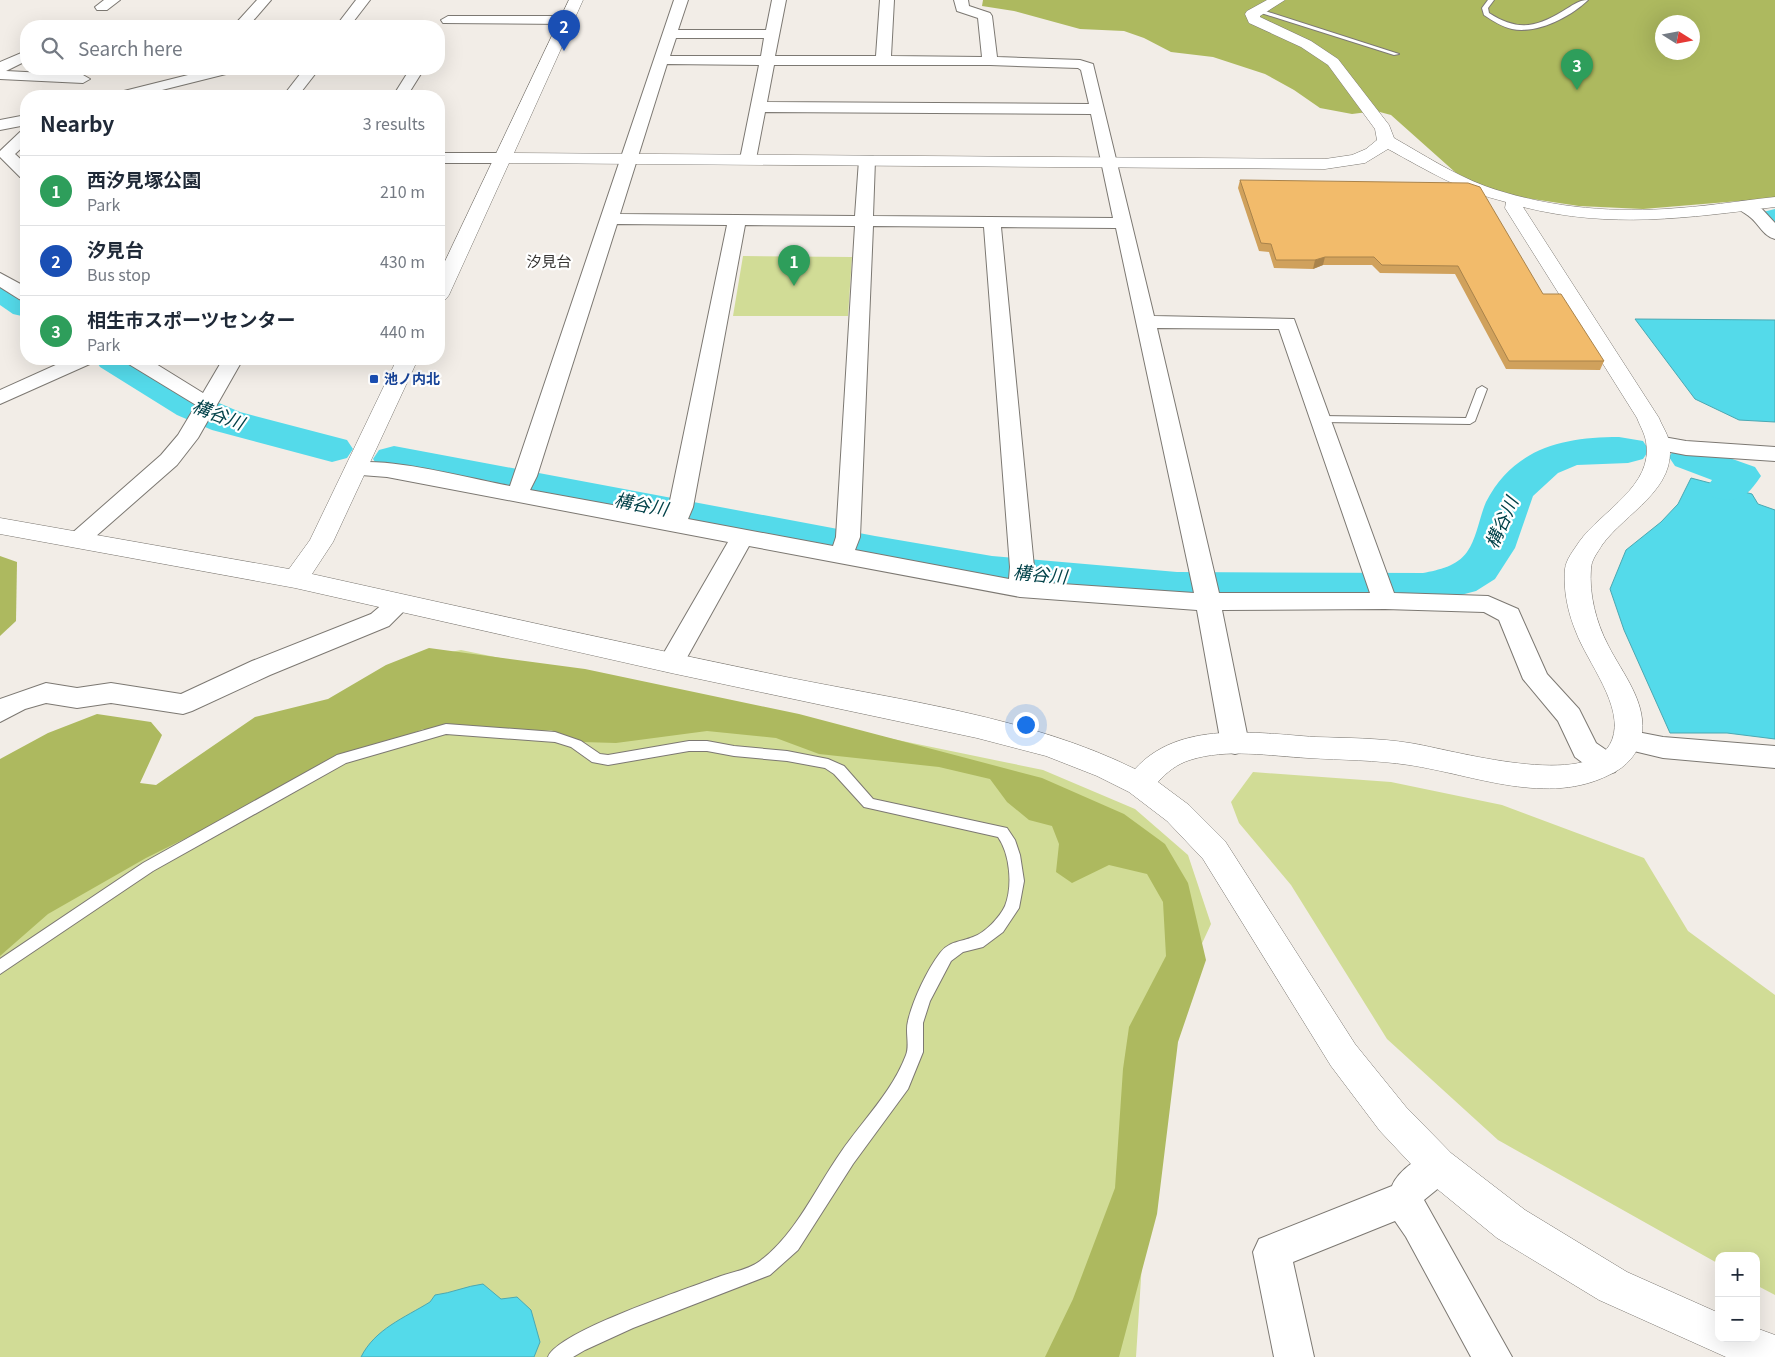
<!DOCTYPE html>
<meta charset="utf-8">
<style>
:root{--surface:#fff;--page:#f6f6f7;--text:#1f2937;--muted:#747a83;--line:#e0e1e3;--accent:#db2777}
body{margin:0;font-family:Georgia,"Noto Sans JP",serif;background:var(--page);color:var(--text)}
.controls{position:absolute;right:15px;bottom:15px;display:grid;overflow:hidden;border-radius:10px;box-shadow:0 5px 20px #0002}
.controls button{width:45px;height:45px;display:grid;place-items:center;padding:0;border:0;border-bottom:1px solid var(--line);background:var(--surface);color:var(--text);font:25px sans-serif}
.compass{position:absolute;left:1655px;top:15px;width:45px;height:45px;border-radius:50%;background:var(--surface);box-shadow:0 5px 20px #0002;rotate:101deg}
.you{position:absolute;left:1025px;top:724px;width:18px;height:18px;margin:-12px;border:4px solid #fff;border-radius:50%;background:#1a73e8;box-shadow:0 0 0 8px #1a73e833}
.badge{display:grid;place-items:center;width:32px;height:32px;border-radius:50%;background:var(--accent);color:#fff;font-size:16px;font-weight:700}
.pin{position:absolute;translate:-50% -41px;filter:drop-shadow(0 1px 2px #0008)}
.pin::after{content:'';position:absolute;top:26px;width:18px;height:15px;background:inherit;clip-path:polygon(0 0,100% 0,50% 100%)}
.list{margin:0;padding:0;list-style:none}
h2{display:flex;justify-content:space-between;align-items:center;height:65px;margin:0;padding:0 20px;font-size:21px}
h2 small{font-size:16px;font-weight:400;color:var(--muted)}
.list li{display:grid;grid-template-columns:32px 1fr auto;gap:15px;align-items:center;box-sizing:border-box;height:70px;padding:0 20px;border-top:1px solid var(--line)}
.list b{display:block;font-size:19px;white-space:nowrap}
.list p{margin:0;font-size:16px;white-space:nowrap;color:var(--muted)}
.list em{font-size:16px;font-style:normal;color:var(--muted)}
.icon{flex:none;width:28px;height:28px;fill:none;stroke:currentColor;stroke-width:2;stroke-linecap:round;stroke-linejoin:round}
.map{position:relative;flex:none;width:1775px;height:1357px;overflow:hidden}
.search{position:absolute;background:var(--surface);box-shadow:0 5px 20px #0002;left:20px;top:20px;width:425px;height:55px;display:flex;align-items:center;gap:12px;box-sizing:border-box;padding:0 18px;border-radius:20px;color:var(--muted);font-size:19px}
.panel{position:absolute;background:var(--surface);box-shadow:0 5px 20px #0002;left:20px;top:90px;width:425px;height:275px;border-radius:20px}
.map>svg:first-child{display:block}
.green{fill:#d1dc96}
.forest{fill:#adb95f;fill-rule:evenodd}
.water{fill:#54daea;stroke:#4ba8b2}
.lines{fill:none;stroke-linecap:round;stroke-linejoin:round}
.river{fill:#54daea;fill-rule:evenodd}
.lane-casing{stroke:#7c7872;stroke-width:2}
.street-casing{stroke:#7c7872;stroke-width:2}
.secondary-casing{stroke:#7c7872;stroke-width:1}
.lane{fill:#fff;fill-rule:evenodd}
.street{fill:#fff;fill-rule:evenodd}
.secondary{fill:#fff;fill-rule:evenodd}
.wall{fill:#d0a15c}
.shaded-wall{fill:#a9834b}
.building{fill:#f2bb6b;stroke:#a9834b}
.transit-dot{fill:#1a4fb4;stroke:#fff;stroke-width:2}
.labels{text-anchor:middle;stroke-width:4.5;stroke-linejoin:round;paint-order:stroke}
.far-transit-label{font-size:14px;font-weight:bold;fill:#164399;stroke:#fff;text-anchor:start}
.far-neighbourhood-label{font-size:15px;fill:#353331;stroke:#fff}
.water-label{font-size:18px;font-style:italic;fill:#024249;stroke:#fff}
</style>
<div class="map">
<svg width="1775" height="1357" viewBox="0 0 1775 1357">
<rect width="100%" height="100%" fill="#f2ede7"/>
<g class="green">
<path d="M743 256 852 257 848 316H733Z"/>
<path d="M461 650 1043 770 1135 809 1188 855 1211 924 1156 1043 1136 1357H0V909L419 658Z"/>
<path d="M1253 772 1391 782 1502 805 1644 858 1688 931 1775 995V1295L1756 1285V1256H1719V1264L1498 1140 1387 1039 1291 885 1239 823 1231 802Z"/>
</g>
<g class="forest">
<path d="M983 0H1775V198L1643 209 1579 206 1513 196 1465 181 1391 115 1376 111 1352 114 1320 108 1294 90 1265 74 1213 57 1171 52 1144 38 1124 31 1080 29 1014 11 982 6ZM1662 22H1692V52H1662Z"/>
<path d="M0 556 17 562 16 621 0 636Z"/>
<path d="M429 648 585 669 799 714 1042 778 1124 814 1165 844 1188 883 1206 960 1178 1042 1157 1214 1119 1357H1045L1073 1299 1115 1188 1123 1069 1129 1027 1166 956 1163 902 1147 874 1109 865 1072 883 1056 872 1059 844 1052 826 1029 820 1007 802 990 779 939 767 819 754 776 738 707 731 616 743 582 742 551 730 448 734 423 729 341 761 146 858 48 914 0 956V759L48 733 97 714 151 722 162 735 140 783 156 785 255 717 328 699 386 665Z"/>
</g>
<g class="water">
<path d="M1635 319 1775 320V422L1739 420 1695 399Z"/>
<path d="M1691 478 1752 494 1758 504 1775 510V739L1727 733H1670L1624 630 1610 589 1626 550 1661 522 1678 504Z"/>
<path d="M483 1284 501 1299 517 1297 531 1310 540 1342 534 1357H361C375 1329 404 1318 430 1302L435 1295C452 1293 466 1286 483 1284Z"/>
</g>
<g class="lines">
<g class="river">
<path d="M1775 209V231L1763 228 1758 219 1763 212Z"/>
<path d="M0 277 13 280 26 290V317L13 314 0 305Z"/>
<path d="M95 359H141L205 397 240 412 347 440 353 449 347 458 332 462 212 430 177 415 100 367Z"/>
<path d="M1619 437 1643 441 1649 450 1643 459 1628 463 1577 465 1558 473 1533 496 1515 548 1495 579 1476 591 1423 605 1177 604 1060 595 992 586 875 566 394 472 379 468 373 459 379 450 394 446 875 536 992 556 1177 572 1423 573C1439 570 1457 566 1467 552 1477 538 1479 518 1486 502 1514 448 1563 437 1619 437Z"/>
<path d="M1690 444 1755 467 1761 476C1747 497 1738 504 1713 497L1706 488 1712 480 1675 466 1669 457 1675 448Z"/>
</g>
<defs>
<g id="lane">
<path d="M1488 0H1494L1488 8 1489 13C1517 31 1535 28 1563 11 1572 6 1578 0 1588 0 1570 17 1538 34 1512 29 1502 27 1493 21 1484 15L1482 8Z"/>
<path d="M1255 9H1259L1399 54 1394 55 1255 11Z"/>
<path d="M1482 386 1487 389 1475 421 1470 424 1321 422 1316 419 1321 416 1466 418 1477 389Z"/>
<path d="M446 724 555 732 581 741 600 754 608 755 689 741H707L734 746 787 751 828 759 844 766 873 799 1007 828 1015 840 1020 855 1024 881 1019 908 1003 932 983 947 963 952 951 961 930 1001 923 1023V1052L908 1089 853 1164 798 1250 770 1275 633 1328 585 1350 573 1357H548C558 1331 690 1288 721 1276 733 1272 750 1269 760 1261 796 1234 815 1189 841 1152 863 1120 892 1092 906 1055 910 1045 905 1032 908 1021 913 1000 927 970 940 953 949 941 961 942 973 937 985 933 1000 917 1005 906 1013 886 1010 854 998 837L864 807 834 774 825 768 787 761 734 756 707 751H689L608 765 592 762 571 747 555 742 446 734 346 763 153 871 0 974V959L143 863 337 755Z"/>
</g>
<g id="street">
<path d="M104 0H120L107 10H97L95 7Z"/>
<path d="M257 0H271L252 22H294L301 26H223L225 23 237 22Z"/>
<path d="M356 0H370L350 26H336Z"/>
<path d="M674 0H688L678 30H766L772 0H786L775 56H876L880 0H894L891 56 982 57 978 18 957 11 954 0H968L969 6 990 13 992 16 997 57 1080 60 1093 64 1154 316 1294 319 1394 593 1488 596 1518 609 1547 674 1579 709 1596 743 1615 756 1619 764 1615 772 1605 775 1595 772 1575 757 1558 721 1523 679 1499 620 1484 612 1385 609 1222 610 1249 744 1245 751 1235 754 1225 751 1221 744 1197 610 1020 597 749 546 680 670 671 672 662 670 658 663 728 542 387 477 348 474 345 469 348 464C384 455 471 479 510 486ZM676 38H764L761 56H670ZM667 64 759 65 740 159 742 162H754L756 159 765 112 1091 114 1113 218 873 216 875 160 873 156H861L859 160 855 216 620 214ZM774 65H990L1078 68 1081 70 1089 104 767 102ZM617 224 727 225 667 515 530 490 537 476ZM745 225 855 226 836 537 833 546 688 519 693 507ZM873 226 984 227 1010 567 1009 579 855 550 860 537ZM1001 227 1116 228 1194 593 1033 582 1034 567ZM1157 328 1279 329 1370 593H1219Z"/>
<path d="M448 16H566L573 20 566 24 443 23 441 20Z"/>
<path d="M26 51V61L6 71 83 75 90 79 83 83 0 79V62Z"/>
<path d="M212 69H236L234 72 138 96H113L116 93Z"/>
<path d="M304 69H319L298 96H283Z"/>
<path d="M410 69H424L407 96H393Z"/>
<path d="M26 115V125L0 130V120Z"/>
<path d="M26 130V144L15 154 26 164V178L20 177 0 157V151L20 132Z"/>
<path d="M439 153H502L508 155 510 158 508 161 502 163H439Z"/>
<path d="M1745 201 1762 209 1775 223V239C1763 236 1759 224 1750 217 1745 213 1740 211 1736 206L1739 202Z"/>
<path d="M0 273 26 287V301L19 299 0 287Z"/>
<path d="M69 359H95L92 363 0 404V390Z"/>
<path d="M124 359H148L203 393 223 359H243L198 438 177 465 87 544 79 547 71 544 67 539 71 534 161 455 178 435 196 405 127 363Z"/>
<path d="M1658 436 1686 441 1775 447V461L1686 455 1650 448 1647 443 1650 438Z"/>
<path d="M400 595 409 597 412 603 389 626 270 675 192 711 183 714 111 703 77 708 46 703 25 709 0 722V699L46 683 77 688 111 683 181 694 252 661 371 614 391 597Z"/>
<path d="M1627 730 1663 737 1775 746V768L1663 758 1617 747 1613 740 1617 733Z"/>
<path d="M1438 1149 1451 1154 1456 1166 1451 1178 1424 1200 1512 1357H1471L1406 1237 1395 1221 1293 1262 1314 1357H1274L1253 1252 1259 1239 1392 1186C1399 1169 1422 1155 1438 1149Z"/>
</g>
<path id="secondary" d="M569 0H583L514 153 1325 159 1352 155 1366 149 1377 140 1375 129 1328 65 1301 47 1249 23 1245 14 1247 11 1267 0H1285L1260 16V17L1311 41 1338 59 1389 125 1394 138C1424 155 1453 174 1485 186 1541 206 1606 213 1665 209 1702 207 1739 201 1775 197V207C1687 218 1611 229 1523 207L1659 418C1662 426 1668 434 1669 442 1678 489 1625 513 1602 545 1598 552 1591 560 1591 569 1589 594 1596 622 1608 645 1622 673 1649 704 1641 738 1638 754 1626 767 1611 774 1548 807 1475 775 1409 765 1376 760 1342 760 1308 758 1270 756 1227 748 1190 760 1177 764 1167 772 1158 782L1189 805 1225 841 1355 1044 1406 1107 1451 1153 1525 1210 1627 1272 1719 1313V1338H1756V1328L1775 1335V1357H1726L1599 1300 1497 1238 1425 1179 1380 1131 1331 1066 1203 859 1167 821 1129 792 1097 776 1046 756 977 738 671 673 295 588 0 534V518L289 569 310 540 397 359H418L333 542 312 574C469 609 627 644 786 677 900 700 1030 717 1135 769 1179 720 1256 733 1315 737 1347 738 1379 738 1410 743 1450 749 1592 792 1612 740 1625 707 1587 662 1576 632 1568 613 1563 590 1565 569 1566 559 1574 550 1579 542 1601 511 1654 486 1646 442 1645 434 1640 426 1637 418L1505 208 1506 202C1461 191 1428 171 1388 149L1365 163 1325 169 509 163 449 295 446 299 439 301V274Z"/>
</defs>
<use href="#lane" class="lane-casing"/>
<use href="#street" class="street-casing"/>
<use href="#secondary" class="secondary-casing"/>
<use href="#lane" class="lane"/>
<use href="#street" class="street"/>
<use href="#secondary" class="secondary"/>
</g>
<path class="wall" d="M1240 180 1543 294 1604 361 1600 370 1506 369 1455 274 1380 273 1372 265H1323L1313 269 1274 268 1269 252 1259 251 1238 188Z"/>
<path class="shaded-wall" d="M1325 257 1323 265 1313 269 1315 260Z"/>
<path class="building" d="M1240 180 1468 183 1480 187 1543 294H1561L1604 361H1509L1458 266 1382 265 1374 257H1325L1315 260H1276L1271 244 1261 243Z"/>
<rect class="transit-dot" x="369" y="374" width="10" height="10" rx="2.5"/>
<g class="labels">
<g class="far-transit-label">
<text x="384" y="384">池ノ内北</text>
</g>
<g class="far-neighbourhood-label">
<text x="549" y="267">汐見台</text>
</g>
<g class="water-label">
<text transform="translate(218 415) rotate(21)" y="6">構谷川</text>
<text transform="translate(641 505) rotate(11)" y="6">構谷川</text>
<text transform="translate(1502 523) rotate(-66)" y="6">構谷川</text>
<text transform="translate(1040 575) rotate(5)" y="6">構谷川</text>
</g>
</g>
</svg>
<div class="controls">
<button>+</button>
<button>−</button>
</div>
<svg class="compass" viewBox="-18 -18 36 36"><path d="M0-13l5 13h-10z" fill="#e53935"/><path d="M0 13l5-13h-10z" fill="#747a83"/></svg>
<div class="you"></div>
<div class="pin badge" style="left:794px;top:286px;background:#2e9e5b">1</div>
<div class="pin badge" style="left:564px;top:51px;background:#1a4fb4">2</div>
<div class="pin badge" style="left:1577px;top:90px;background:#2e9e5b">3</div>
<div class="search"><svg class="icon" aria-label="search" viewBox="0 0 24 24"><circle cx="10" cy="10" r="6"/><path d="M15 15l6 6"/></svg>Search here</div>
<section class="panel">
<h2>Nearby<small>3 results</small></h2>
<ul class="list">
<li><span class="badge" style="background:#2e9e5b">1</span><div><b>西汐見塚公園</b><p>Park</p></div><em>210 m</em></li>
<li><span class="badge" style="background:#1a4fb4">2</span><div><b>汐見台</b><p>Bus stop</p></div><em>430 m</em></li>
<li><span class="badge" style="background:#2e9e5b">3</span><div><b>相生市スポーツセンター</b><p>Park</p></div><em>440 m</em></li>
</ul>
</section>
</div>
